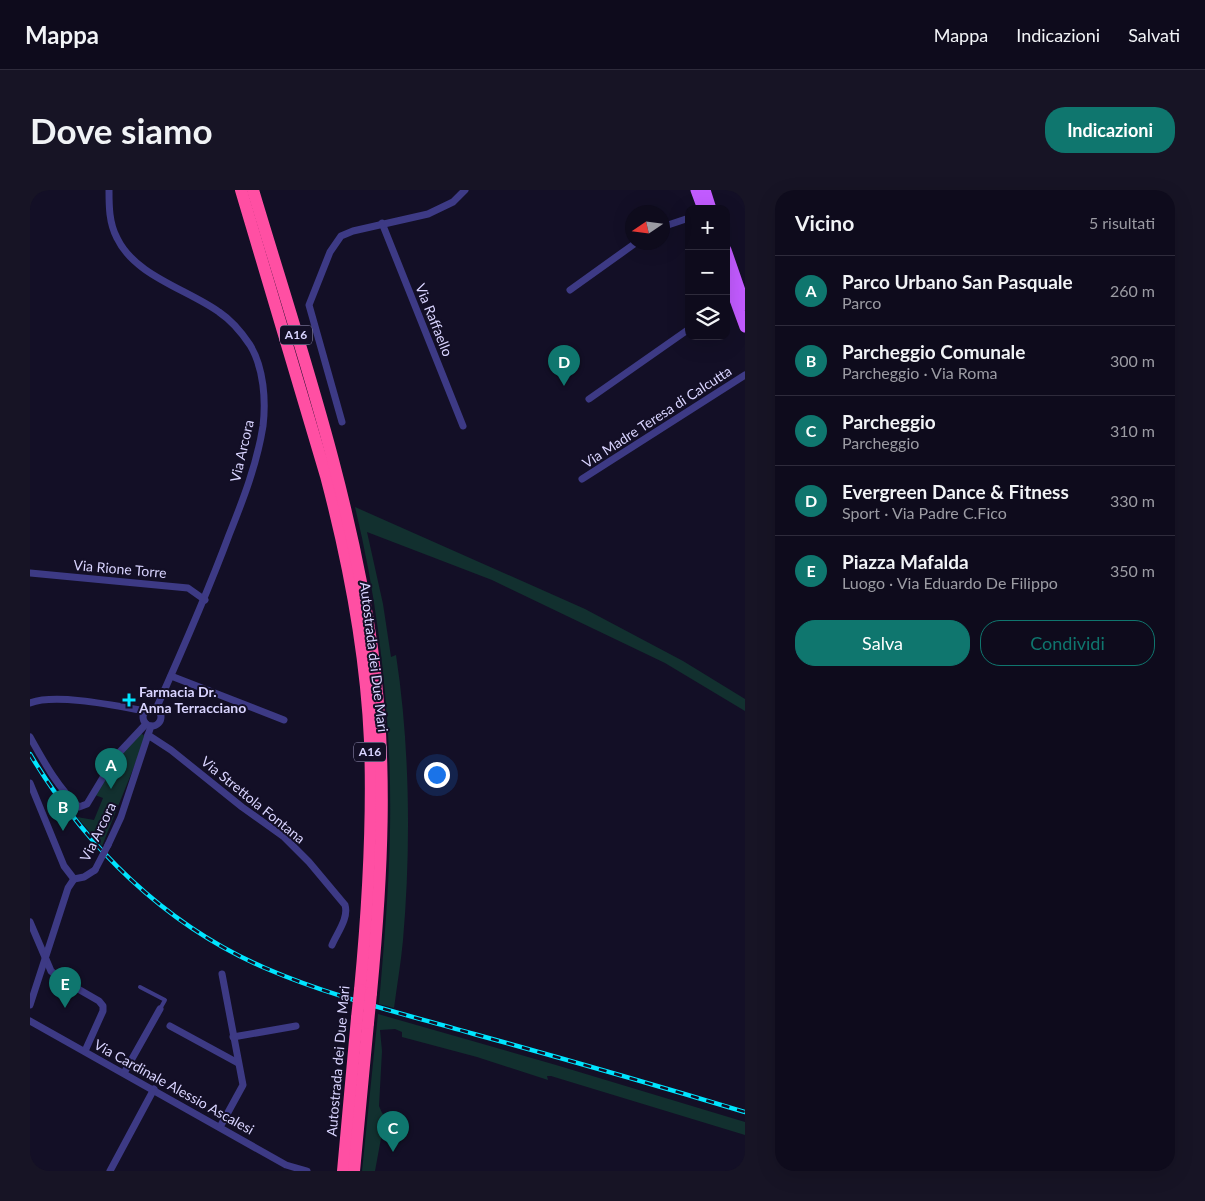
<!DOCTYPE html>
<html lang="it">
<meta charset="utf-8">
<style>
:root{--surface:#0e0b1c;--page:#171425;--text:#f1f3f6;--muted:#9b9ba3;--line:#2e2b3b;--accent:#0f766e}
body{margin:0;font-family:Lato,sans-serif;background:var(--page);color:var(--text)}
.controls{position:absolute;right:15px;top:15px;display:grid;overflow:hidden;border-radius:10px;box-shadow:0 5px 20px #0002}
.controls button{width:45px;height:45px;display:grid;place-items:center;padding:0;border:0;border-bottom:1px solid var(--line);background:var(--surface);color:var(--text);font:25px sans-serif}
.compass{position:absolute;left:595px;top:15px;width:45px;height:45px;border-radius:50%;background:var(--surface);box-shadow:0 5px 20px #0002;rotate:257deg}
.you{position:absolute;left:406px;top:584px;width:18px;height:18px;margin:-12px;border:4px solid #fff;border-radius:50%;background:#1a73e8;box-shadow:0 0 0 8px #1a73e833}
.badge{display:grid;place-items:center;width:32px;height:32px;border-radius:50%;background:var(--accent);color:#fff;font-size:16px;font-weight:700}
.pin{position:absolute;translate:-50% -41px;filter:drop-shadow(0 1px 2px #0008)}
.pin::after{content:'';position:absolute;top:26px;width:18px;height:15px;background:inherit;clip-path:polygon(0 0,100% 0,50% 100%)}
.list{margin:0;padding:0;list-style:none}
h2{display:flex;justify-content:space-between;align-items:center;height:65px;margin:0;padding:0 20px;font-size:21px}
h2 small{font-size:16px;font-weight:400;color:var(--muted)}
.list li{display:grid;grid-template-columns:32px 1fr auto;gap:15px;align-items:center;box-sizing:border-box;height:70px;padding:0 20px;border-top:1px solid var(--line)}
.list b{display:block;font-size:19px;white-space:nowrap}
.list p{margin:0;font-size:16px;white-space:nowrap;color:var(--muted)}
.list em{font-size:16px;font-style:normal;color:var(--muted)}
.actions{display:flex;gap:10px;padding:15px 20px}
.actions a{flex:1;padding:11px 0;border:1px solid var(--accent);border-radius:20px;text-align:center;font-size:18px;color:var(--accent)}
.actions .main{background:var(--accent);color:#fff}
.icon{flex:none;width:28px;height:28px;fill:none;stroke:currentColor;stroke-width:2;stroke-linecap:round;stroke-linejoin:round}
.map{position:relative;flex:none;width:715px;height:981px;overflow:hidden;border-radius:20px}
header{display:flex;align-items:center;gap:30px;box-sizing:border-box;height:70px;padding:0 25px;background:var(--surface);border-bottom:1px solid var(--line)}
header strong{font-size:24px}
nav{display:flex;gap:28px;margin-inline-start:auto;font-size:18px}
.intro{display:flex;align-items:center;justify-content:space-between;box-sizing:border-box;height:120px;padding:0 30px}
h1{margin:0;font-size:35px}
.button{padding:12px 22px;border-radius:20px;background:var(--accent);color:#fff;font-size:18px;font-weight:700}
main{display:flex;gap:30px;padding:0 30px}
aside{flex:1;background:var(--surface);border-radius:20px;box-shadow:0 5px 20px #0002}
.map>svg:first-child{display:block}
.green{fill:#12302f}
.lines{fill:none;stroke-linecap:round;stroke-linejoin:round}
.lane{stroke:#3d3a85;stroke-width:4}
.street{stroke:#3d3a85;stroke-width:7}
.primary{stroke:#c25bff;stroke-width:11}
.highway{stroke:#ff4fa3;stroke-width:12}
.rail-casing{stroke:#00e5ff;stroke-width:4.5}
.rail{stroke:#130f26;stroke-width:2.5;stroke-dasharray:8;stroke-linecap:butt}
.street-bridge{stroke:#3d3a85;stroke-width:7}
.highway-bridge{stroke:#ff4fa3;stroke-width:12}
.poi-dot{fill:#00e5ff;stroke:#130f26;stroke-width:2}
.labels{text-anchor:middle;stroke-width:4;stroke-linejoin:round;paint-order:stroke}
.shield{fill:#130f26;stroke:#9e99be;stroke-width:1}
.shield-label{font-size:12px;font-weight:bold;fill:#d9d4ff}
.street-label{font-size:14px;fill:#d9d4ff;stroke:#130f26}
.poi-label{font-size:14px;font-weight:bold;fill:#d9d4ff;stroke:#130f26;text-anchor:start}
</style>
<header>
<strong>Mappa</strong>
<nav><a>Mappa</a><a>Indicazioni</a><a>Salvati</a></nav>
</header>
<div class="intro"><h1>Dove siamo</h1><a class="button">Indicazioni</a></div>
<main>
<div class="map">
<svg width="715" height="981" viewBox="0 0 715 981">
<rect width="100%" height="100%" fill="#130f26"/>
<g class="green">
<path d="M325 317 555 419 653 471 715 509V521L635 473 462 390 337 342 353 414 361 467 366 465C380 556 381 658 373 750 371 772 367 795 364 818L349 814C354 756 359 698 360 640 362 535 350 420 325 317Z"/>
<path d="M110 544H112L116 547 72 656 47 627 64 630 73 608 65 605 94 560Z"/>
<path d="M348 824 526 875 715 932V945L521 886H517L518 890 447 867 372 847V842L365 839 350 840 352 861 349 916 352 923 360 931 352 943 345 981H332Z"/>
</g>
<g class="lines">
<path class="lane" d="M110 797 135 810 130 819"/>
<g class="street">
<path d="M79 0C79 16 79 33 87 48 105 86 157 99 189 122 201 130 212 143 220 155 234 178 236 211 233 236 227 274 213 310 199 345 177 404 152 461 126 519"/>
<path d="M352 33 433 236"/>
<path d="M632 37 659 28"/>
<path d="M540 100 607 52"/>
<path d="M559 209 659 139"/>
<path d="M312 232 279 115 300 62 311 46 323 41 398 24 423 12 435 0"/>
<path d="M552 289 715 185"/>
<path d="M0 383 158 398 175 410"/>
<path d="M141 486 254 530"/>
<path d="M0 513C26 503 87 516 115 521"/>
<circle cx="122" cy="527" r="9"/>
<path d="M118 545 141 560 212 617 254 647 279 672 315 715C319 728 307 743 302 755"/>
<path d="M0 547C14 572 28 598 49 617L57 614 86 566 116 534"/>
<path d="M0 593 34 676 44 689"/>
<path d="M78 655 91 627 121 536"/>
<path d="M44 689 54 687 65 680"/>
<path d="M0 732 21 781 29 788 69 811 73 816V821L55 861"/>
<path d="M0 815 38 698 44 689"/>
<path d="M0 831 256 975 277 981"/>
<path d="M140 836 208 873"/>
<path d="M203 847 266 836"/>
<path d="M94 883 130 819"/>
<path d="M190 937 213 895 192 784"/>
<path d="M80 981 124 899"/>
</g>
<g class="primary">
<path d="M666 0 673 19"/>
<path d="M675 0 681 19"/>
<path d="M696 60 715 115"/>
<path d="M696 85 715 137"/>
</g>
<g class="highway">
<path d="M211 0 296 286C319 373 336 461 340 551 343 634 338 717 330 800"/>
<path d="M223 0C268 151 320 301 342 458 358 573 352 688 341 803"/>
<path d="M313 981 327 828"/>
<path d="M324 981 338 833"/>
</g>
<defs>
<path id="rail" d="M0 564C55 656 135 735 235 778 302 807 374 824 444 844 535 869 625 895 715 922"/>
</defs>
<use href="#rail" class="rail-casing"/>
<use href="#rail" class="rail"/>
<path class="street-bridge" d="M65 680 78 655"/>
<g class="highway-bridge">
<path d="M327 828 330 800"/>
<path d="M338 833 341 803"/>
</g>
</g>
<path class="poi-dot" d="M96.5 502.5h5v5h5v5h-5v5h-5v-5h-5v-5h5z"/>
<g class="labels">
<g class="shield">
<rect x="250" y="135.5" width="32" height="19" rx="4"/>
<rect x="324" y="552.5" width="32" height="19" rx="4"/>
</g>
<g class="shield-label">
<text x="266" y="149">A16</text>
<text x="340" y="566">A16</text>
</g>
<g class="street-label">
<text transform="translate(404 130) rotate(68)" y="5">Via Raffaello</text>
<text transform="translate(627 227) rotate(-33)" y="5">Via Madre Teresa di Calcutta</text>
<text transform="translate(212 261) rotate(-77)" y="5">Via Arcora</text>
<text transform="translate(90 379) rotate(5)" y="5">Via Rione Torre</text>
<text transform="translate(344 467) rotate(83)" y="5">Autostrada dei Due Mari</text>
<text transform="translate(223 610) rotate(39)" y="5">Via Strettola Fontana</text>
<text transform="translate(68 642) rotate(-64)" y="5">Via Arcora</text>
<text transform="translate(308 871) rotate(-85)" y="5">Autostrada dei Due Mari</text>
<text transform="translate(144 897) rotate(29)" y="5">Via Cardinale Alessio Ascalesi</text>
</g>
<g class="poi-label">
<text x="109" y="507">Farmacia Dr.<tspan x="109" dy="16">Anna Terracciano</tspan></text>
</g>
</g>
</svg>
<div class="controls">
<button>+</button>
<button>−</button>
<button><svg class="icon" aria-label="layers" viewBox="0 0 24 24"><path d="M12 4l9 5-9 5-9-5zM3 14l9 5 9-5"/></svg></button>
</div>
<svg class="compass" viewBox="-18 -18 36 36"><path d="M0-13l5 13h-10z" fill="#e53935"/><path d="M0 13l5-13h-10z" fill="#9b9ba3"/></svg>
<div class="you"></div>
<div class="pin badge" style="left:81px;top:599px">A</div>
<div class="pin badge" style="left:33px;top:641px">B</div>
<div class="pin badge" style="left:363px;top:962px">C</div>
<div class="pin badge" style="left:534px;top:196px">D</div>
<div class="pin badge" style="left:35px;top:818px">E</div>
</div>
<aside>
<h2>Vicino<small>5 risultati</small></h2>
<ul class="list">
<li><span class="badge">A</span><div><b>Parco Urbano San Pasquale</b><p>Parco</p></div><em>260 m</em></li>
<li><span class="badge">B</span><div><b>Parcheggio Comunale</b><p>Parcheggio · Via Roma</p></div><em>300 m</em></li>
<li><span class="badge">C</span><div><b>Parcheggio</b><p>Parcheggio</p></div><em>310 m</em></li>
<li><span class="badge">D</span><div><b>Evergreen Dance &amp; Fitness</b><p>Sport · Via Padre C.Fico</p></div><em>330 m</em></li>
<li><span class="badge">E</span><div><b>Piazza Mafalda</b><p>Luogo · Via Eduardo De Filippo</p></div><em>350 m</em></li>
</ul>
<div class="actions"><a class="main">Salva</a><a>Condividi</a></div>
</aside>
</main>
